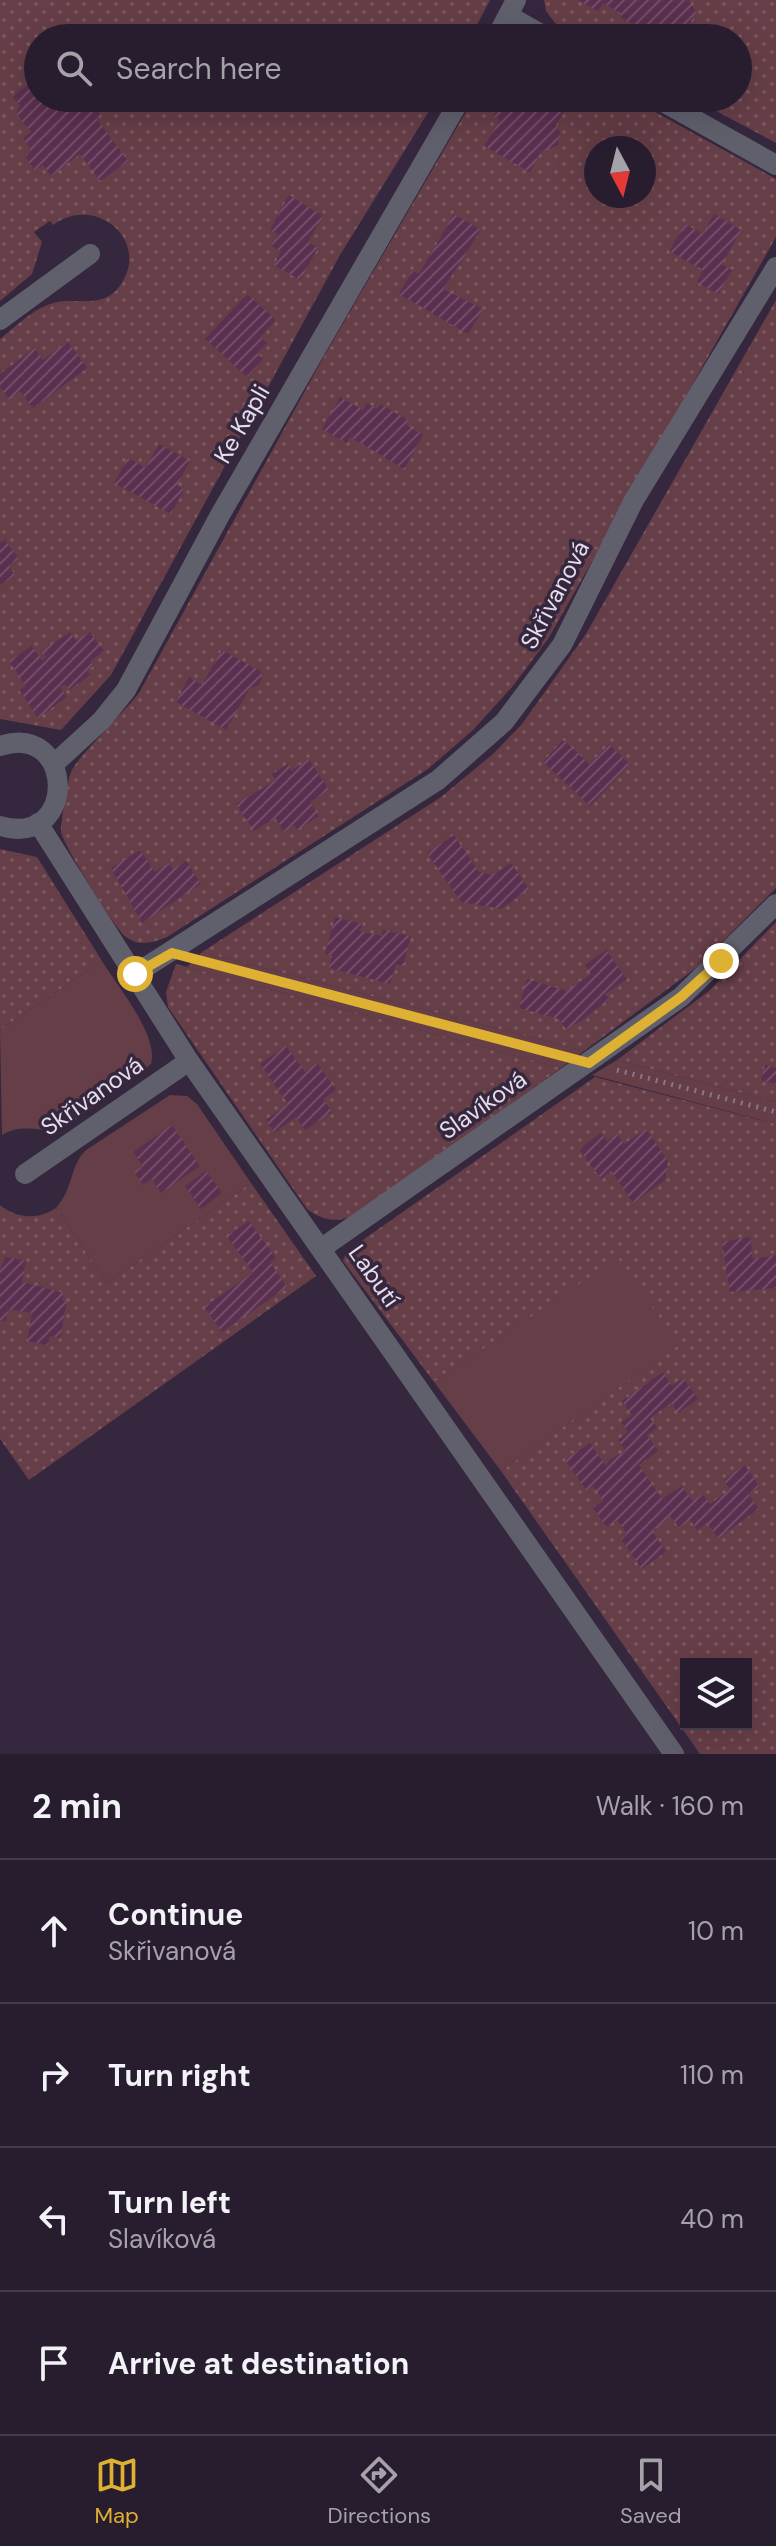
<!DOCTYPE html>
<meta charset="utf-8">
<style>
:root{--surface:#281d2e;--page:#342a3a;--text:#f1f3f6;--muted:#a5a2aa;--line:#443b4a;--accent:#deb133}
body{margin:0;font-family:"DM Sans",sans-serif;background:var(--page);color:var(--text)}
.controls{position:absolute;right:24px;bottom:24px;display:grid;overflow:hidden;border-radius:0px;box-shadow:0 8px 32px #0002}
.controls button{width:72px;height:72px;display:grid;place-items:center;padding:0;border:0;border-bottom:2px solid var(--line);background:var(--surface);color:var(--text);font:40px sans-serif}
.compass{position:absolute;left:584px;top:136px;width:72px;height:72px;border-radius:50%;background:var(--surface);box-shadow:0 8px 32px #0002;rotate:173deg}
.stop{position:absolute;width:24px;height:24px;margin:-18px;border:6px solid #deb133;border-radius:50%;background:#fff}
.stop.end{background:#deb133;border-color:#fff;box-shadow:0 2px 8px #0008}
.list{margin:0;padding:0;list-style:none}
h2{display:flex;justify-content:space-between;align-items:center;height:104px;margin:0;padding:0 32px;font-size:34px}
h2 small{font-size:26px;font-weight:400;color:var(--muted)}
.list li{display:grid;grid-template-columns:52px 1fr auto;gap:24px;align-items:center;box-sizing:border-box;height:144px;padding:0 32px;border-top:2px solid var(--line)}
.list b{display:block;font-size:30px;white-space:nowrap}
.list p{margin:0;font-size:26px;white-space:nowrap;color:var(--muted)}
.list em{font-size:26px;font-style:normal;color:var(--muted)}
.icon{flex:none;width:44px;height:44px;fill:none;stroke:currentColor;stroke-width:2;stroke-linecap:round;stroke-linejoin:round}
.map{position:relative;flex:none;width:776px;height:1754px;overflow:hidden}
.search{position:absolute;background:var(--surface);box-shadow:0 8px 32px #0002;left:24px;right:24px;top:24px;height:88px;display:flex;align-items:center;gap:20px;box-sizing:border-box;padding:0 28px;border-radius:44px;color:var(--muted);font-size:30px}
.sheet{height:680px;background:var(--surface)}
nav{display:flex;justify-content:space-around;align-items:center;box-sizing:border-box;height:112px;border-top:2px solid var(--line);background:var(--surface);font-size:22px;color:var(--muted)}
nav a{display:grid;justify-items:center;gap:4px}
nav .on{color:var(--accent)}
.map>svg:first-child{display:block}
.green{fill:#663e47}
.garden{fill:url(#garden-dots);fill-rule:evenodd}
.building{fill:url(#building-hatch)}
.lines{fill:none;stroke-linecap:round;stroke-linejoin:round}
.path{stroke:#84798c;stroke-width:5;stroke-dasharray:2 6;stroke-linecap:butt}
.minor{stroke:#60606d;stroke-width:20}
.route{stroke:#deb133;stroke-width:10}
.labels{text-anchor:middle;stroke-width:7;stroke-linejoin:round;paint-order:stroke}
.street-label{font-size:24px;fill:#e5dcec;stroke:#35273e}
</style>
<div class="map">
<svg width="776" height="1754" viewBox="0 0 776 1754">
<defs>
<pattern id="garden-dots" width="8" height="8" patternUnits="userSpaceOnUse" patternTransform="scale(2)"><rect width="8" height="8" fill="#663e47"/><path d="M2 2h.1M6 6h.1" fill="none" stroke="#7c5962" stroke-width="1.8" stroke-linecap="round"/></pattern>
<pattern id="building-hatch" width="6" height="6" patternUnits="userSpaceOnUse" patternTransform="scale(2)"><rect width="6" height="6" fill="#5b2f4f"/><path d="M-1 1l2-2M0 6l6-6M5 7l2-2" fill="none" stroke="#724d68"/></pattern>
</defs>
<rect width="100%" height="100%" fill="#35273e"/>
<g class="green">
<path d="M202 952 584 1051 561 1068 187 967Z"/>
<path d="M102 961C117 986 159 1035 151 1064L65 1128C43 1135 25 1121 2 1135L0 1030Z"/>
<path d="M617 1060 776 1102V1124L592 1075Z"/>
<path d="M170 1095 187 1096 197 1104 251 1183 107 1283 56 1208C74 1188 69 1167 86 1150Z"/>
<path d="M618 1257 680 1345 501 1471 434 1382Z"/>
</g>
<g class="garden">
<path d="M0 0H490L470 38H38V98H437L340 255 111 675 61 730 0 719V339C15 327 32 310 50 304 74 295 100 311 119 287 153 242 96 193 53 225L50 221 34 232 42 242 32 274 0 301Z"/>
<path d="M544 0H776V143L692 98H738V38H582L555 23 546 11Z"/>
<path d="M474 98H630L776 179V237L548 639 513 686 473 730 428 769 167 937C153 943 139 947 126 937 115 929 64 846 61 832 60 826 68 779 71 772 74 761 127 709 139 693L323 358ZM596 148H644V196H596Z"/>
<path d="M776 300V888L696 968 584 1051 202 952 441 797 493 754 522 724 586 634Z"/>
<path d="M0 849 37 857 102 961 0 1030Z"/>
<path d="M776 922V1102L617 1060 709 991Z"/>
<path d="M176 964 561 1068 355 1215C337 1223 323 1221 307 1209L168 1007 166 992Z"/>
<path d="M595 1077 776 1124V1754H700L501 1471 679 1345 618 1258 434 1382 343 1261 347 1251ZM686 1664H746V1724H686Z"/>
<path d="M251 1183 316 1276 29 1480 0 1439V1205C17 1219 38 1220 56 1208L107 1283Z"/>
</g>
<g class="building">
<path d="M578 0H689L696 12 682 38H667L664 29 658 26 653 35 620 17 622 14 603 3 598 11Z"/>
<path d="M29 84 50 110 66 98 74 101 89 98 101 115 96 118 128 161 100 181 80 154 51 176 43 165 35 170 25 157 32 151 23 138 31 132 16 113 20 106 12 96Z"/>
<path d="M513 98H558L569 104 556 125 560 133 558 145 541 152 530 172 484 146 500 120 493 116 502 101 509 105Z"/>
<path d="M289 195 323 216 308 242 318 248 300 280 274 265 281 251 271 246 278 234 270 230Z"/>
<path d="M454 214 481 230 443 289 483 309 468 334 399 294 412 271 419 274Z"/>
<path d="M714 214 741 230 722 264 732 270 718 294 697 282 703 270 669 251 685 224 703 234Z"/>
<path d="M247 294 276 320 260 337 267 343 257 353 263 359 247 377 205 339Z"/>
<path d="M68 342 87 368 33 408 20 391 9 400 0 387V374L35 348 43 360Z"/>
<path d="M340 397 363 410 367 403 377 409 380 404 408 420 406 425 423 435 404 469 350 437 347 443 322 429Z"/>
<path d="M159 444 190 461 177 485 184 490 171 514 114 483 128 458 146 468Z"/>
<path d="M5 540 19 559 8 565 15 575 0 585V543Z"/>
<path d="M70 632 76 641 90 632 104 651 90 661 93 666 87 671 90 675 69 690 65 684 60 687 67 697 38 718 19 690 26 686 9 661 32 646 42 661 46 657 42 651Z"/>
<path d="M222 650 260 671 262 679 258 686 250 688 226 730 176 702 189 677 202 685Z"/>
<path d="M563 740 590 764 609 744 630 764 590 806 543 762Z"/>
<path d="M309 759 329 790 310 802 319 816 297 830 294 825 284 832 275 818 254 831 236 804 276 780 272 774 288 764 291 771Z"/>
<path d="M454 835 479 872 493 875 511 863 529 889 501 909 461 902 427 853Z"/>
<path d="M140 850 155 872 169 863 173 869 186 861 201 884 142 923 111 868Z"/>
<path d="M335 917 362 924 360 931 382 936 383 930 411 936 403 966 396 964 390 984 329 968 332 956 325 954Z"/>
<path d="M606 950 627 979 605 994 609 999 581 1021 566 1029 559 1019 519 1008 527 979 567 991 591 974 585 965Z"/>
<path d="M286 1046 305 1072 317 1063 336 1090 323 1099 332 1112 305 1130 296 1117 274 1133 266 1120 288 1104 260 1064Z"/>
<path d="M765 1065 776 1068V1084L761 1080Z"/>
<path d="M172 1125 200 1166 161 1193 152 1179 143 1185 134 1172 143 1166 133 1152Z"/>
<path d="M646 1129 668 1161 665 1180 633 1203 611 1171 601 1179 579 1149 601 1133 607 1141 617 1134 624 1144Z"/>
<path d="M206 1171 222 1193 201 1209 185 1186Z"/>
<path d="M249 1221 276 1258 270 1262 287 1287 222 1332 204 1307 253 1273 227 1236Z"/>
<path d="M750 1237 753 1259 776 1255V1288L730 1292 722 1242Z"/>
<path d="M5 1257 26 1261 22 1282 64 1293 62 1300 67 1301 60 1338 50 1336 48 1345 27 1341 32 1313 8 1309 6 1321 0 1320V1271Z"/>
<path d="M663 1372 672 1386 683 1378 698 1399 678 1413 671 1403 650 1418 657 1428 647 1435 658 1451 639 1465 658 1493 662 1499 682 1486 693 1501 703 1494 710 1504 730 1490 724 1480 745 1465 759 1486 748 1494 759 1509 718 1538 707 1523 697 1530 690 1520 679 1528 670 1516 658 1528 651 1529 666 1552 642 1569 621 1539 627 1534 617 1520 607 1527 593 1508 603 1500 593 1486 587 1491 565 1460 590 1443 606 1466 610 1459 626 1452 618 1440 628 1432 621 1422 632 1415 622 1401Z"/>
</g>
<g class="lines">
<g class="path">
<path d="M200 960 557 1054"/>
<path d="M617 1070 776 1112"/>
</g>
<g class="minor">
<path d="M509 16 548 38"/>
<path d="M496 38 516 0"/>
<path d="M656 98 776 165"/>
<path d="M0 320 90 254"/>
<path d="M0 746C75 721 79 849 0 826"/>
<path d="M54 764 102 720 126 690 220 515 461 98"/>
<path d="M38 823 189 1061 674 1754"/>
<path d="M135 974 438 780 504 722 562 645 634 500 776 267"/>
<path d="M25 1174 189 1061"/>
<path d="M322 1248 681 997 776 904"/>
</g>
</g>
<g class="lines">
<path class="route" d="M135 974 172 953 589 1063 681 997 721 961"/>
</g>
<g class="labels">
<g class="street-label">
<text transform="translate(242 424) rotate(-60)" y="8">Ke Kapli</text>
<text transform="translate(555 595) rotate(-62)" y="8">Skřivanová</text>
<text transform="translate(92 1096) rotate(-35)" y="8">Skřivanová</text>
<text transform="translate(483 1105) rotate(-35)" y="8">Slavíková</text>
<text transform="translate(374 1276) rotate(55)" y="8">Labutí</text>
</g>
</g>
</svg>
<div class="controls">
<button><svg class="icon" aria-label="layers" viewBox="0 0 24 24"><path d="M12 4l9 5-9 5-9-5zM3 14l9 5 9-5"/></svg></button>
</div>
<svg class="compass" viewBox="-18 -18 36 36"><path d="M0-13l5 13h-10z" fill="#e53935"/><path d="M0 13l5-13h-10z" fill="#a5a2aa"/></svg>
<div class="stop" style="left:135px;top:974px"></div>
<div class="stop end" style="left:721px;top:961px"></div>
<div class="search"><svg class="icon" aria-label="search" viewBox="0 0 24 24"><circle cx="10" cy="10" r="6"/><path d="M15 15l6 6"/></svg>Search here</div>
</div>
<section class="sheet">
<h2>2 min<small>Walk · 160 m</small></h2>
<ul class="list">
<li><svg class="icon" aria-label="ahead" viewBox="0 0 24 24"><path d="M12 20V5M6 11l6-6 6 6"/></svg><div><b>Continue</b><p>Skřivanová</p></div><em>10 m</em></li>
<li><svg class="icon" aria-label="right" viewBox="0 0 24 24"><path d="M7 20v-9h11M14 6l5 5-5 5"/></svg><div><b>Turn right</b></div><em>110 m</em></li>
<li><svg class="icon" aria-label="left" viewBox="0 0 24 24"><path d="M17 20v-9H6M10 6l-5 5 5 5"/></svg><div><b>Turn left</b><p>Slavíková</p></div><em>40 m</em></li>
<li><svg class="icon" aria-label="arrive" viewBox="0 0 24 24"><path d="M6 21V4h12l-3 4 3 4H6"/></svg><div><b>Arrive at destination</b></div></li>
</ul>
</section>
<nav>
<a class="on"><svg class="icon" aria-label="map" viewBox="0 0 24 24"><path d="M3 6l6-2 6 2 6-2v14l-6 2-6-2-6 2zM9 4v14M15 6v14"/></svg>Map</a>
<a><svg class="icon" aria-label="directions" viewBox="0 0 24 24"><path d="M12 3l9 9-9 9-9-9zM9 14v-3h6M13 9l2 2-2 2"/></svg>Directions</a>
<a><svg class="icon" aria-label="saved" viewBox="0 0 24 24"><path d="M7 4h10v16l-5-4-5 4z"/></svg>Saved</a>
</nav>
